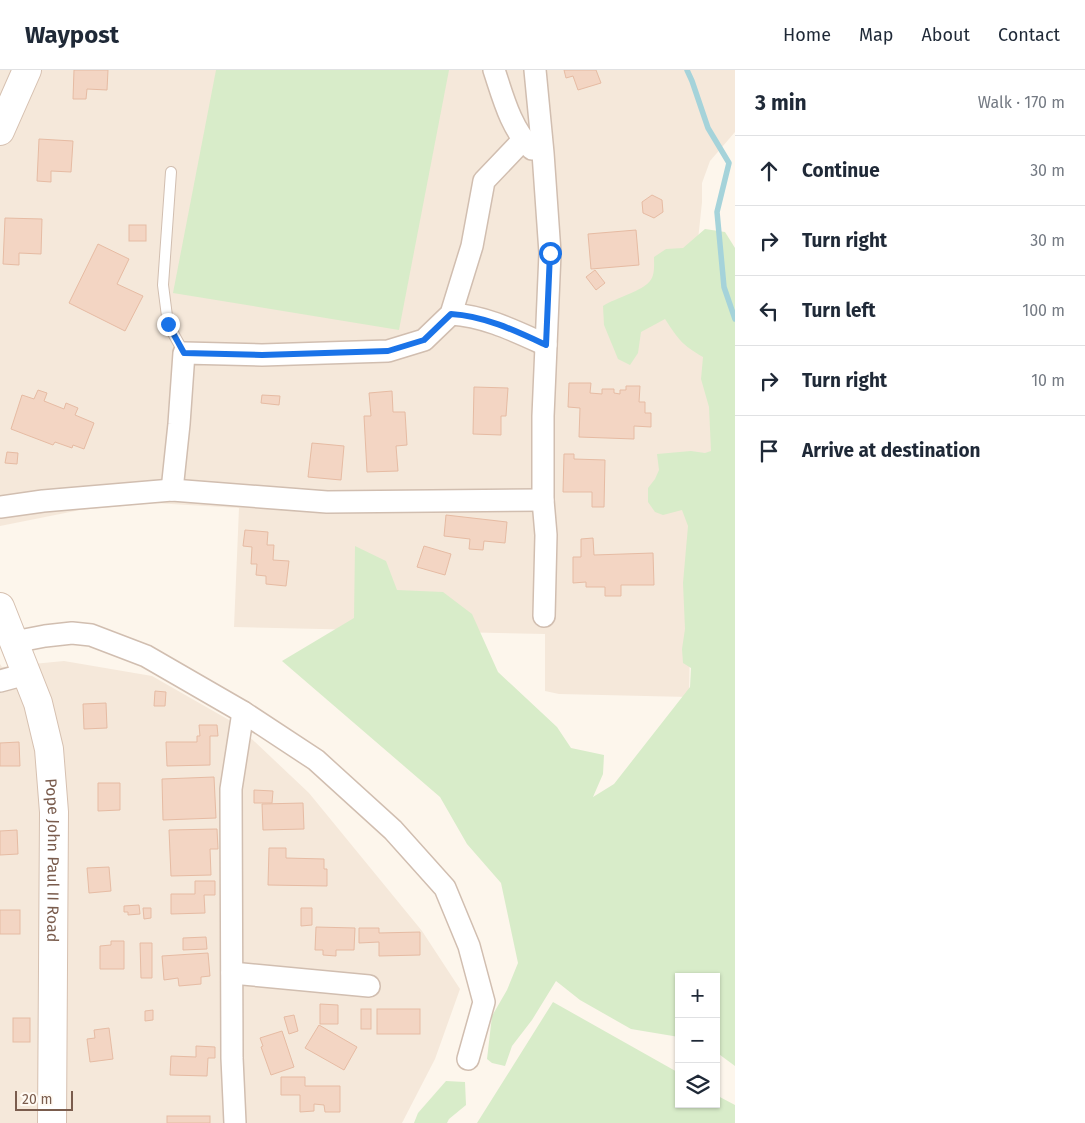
<!DOCTYPE html>
<meta charset="utf-8">
<style>
:root{--surface:#fff;--page:#f6f6f7;--text:#1f2937;--muted:#747a83;--line:#e0e1e3}
body{margin:0;font-family:"Fira Sans",sans-serif;background:var(--page);color:var(--text)}
.controls{position:absolute;right:15px;bottom:15px;display:grid;overflow:hidden;border-radius:0px;box-shadow:0 1px 4px #0004}
.controls button{width:45px;height:45px;display:grid;place-items:center;padding:0;border:0;border-bottom:1px solid var(--line);background:var(--surface);color:var(--text);font:25px sans-serif}
.scale{position:absolute;left:15px;bottom:12px;width:58px;box-sizing:border-box;padding-left:5px;border:2px solid #7a5c4d;border-top:0;font-size:14px;line-height:18px;white-space:nowrap;color:#7a5c4d;-webkit-text-stroke:4px #fffaf3;paint-order:stroke}
.stop{position:absolute;width:15px;height:15px;margin:-11px;border:4px solid #1a73e8;border-radius:50%;background:#fff}
.stop.end{background:#1a73e8;border-color:#fff;box-shadow:0 1px 5px #0008}
.list{margin:0;padding:0;list-style:none}
h2{display:flex;justify-content:space-between;align-items:center;height:65px;margin:0;padding:0 20px;font-size:21px}
h2 small{font-size:16px;font-weight:400;color:var(--muted)}
.list li{display:grid;grid-template-columns:32px 1fr auto;gap:15px;align-items:center;box-sizing:border-box;height:70px;padding:0 20px;border-top:1px solid var(--line)}
.list b{display:block;font-size:19px;white-space:nowrap}
.list em{font-size:16px;font-style:normal;color:var(--muted)}
.icon{flex:none;width:28px;height:28px;fill:none;stroke:currentColor;stroke-width:2;stroke-linecap:round;stroke-linejoin:round}
.map{position:relative;flex:none;width:735px;height:1053px;overflow:hidden}
header{display:flex;align-items:center;gap:30px;box-sizing:border-box;height:70px;padding:0 25px;background:var(--surface);border-bottom:1px solid var(--line)}
header strong{font-size:24px}
nav{display:flex;gap:28px;margin-inline-start:auto;font-size:18px}
main{display:flex}
aside{flex:1;background:var(--surface)}
.map>svg:first-child{display:block}
.residential{fill:#f5e8da}
.green{fill:#d8ecc9}
.lines{fill:none;stroke-linecap:round;stroke-linejoin:round}
.stream{stroke:#a5d3da;stroke-width:5.5}
.building{fill:#f3d5c3;stroke:#e6bba3}
.service-casing{stroke:#d1beb0;stroke-width:12}
.minor-casing{stroke:#d1beb0;stroke-width:24}
.secondary-casing{stroke:#d6c0b0;stroke-width:30}
.service{stroke:#fff;stroke-width:10}
.minor{stroke:#fff;stroke-width:21}
.secondary{stroke:#fff;stroke-width:28}
.route{stroke:#1a73e8;stroke-width:6}
.labels{text-anchor:middle;stroke-width:5;stroke-linejoin:round;paint-order:stroke}
.street-label{font-size:16px;fill:#7a5c4d;stroke:#fffaf3}
</style>
<header>
<strong>Waypost</strong>
<nav><a>Home</a><a>Map</a><a>About</a><a>Contact</a></nav>
</header>
<main>
<div class="map">
<svg width="735" height="1053" viewBox="0 0 735 1053">
<rect width="100%" height="100%" fill="#fdf6ec"/>
<g class="residential">
<path d="M0 0H735V62L710 91 702 113V132L696 189 710 276 714 393 693 407 689 627 559 624 545 621V564L234 557 239 438 154 433 80 440 0 456Z"/>
<path d="M64 591 152 606 236 654 309 723 422 861 460 919 435 989 402 1053H0V594L2 597Z"/>
</g>
<g class="green">
<path d="M216 0H449L399 260 173 223Z"/>
<path d="M705 159 725 162 735 178V996L716 982V907H679V967L631 959 580 930 556 911 532 950 512 976 505 996 492 993 487 989 492 946 507 920 518 893 501 813 467 774 440 727 282 591 354 548 355 476 386 491 397 520 443 522 472 544 498 602 557 657 571 678 604 685 603 704 593 727 614 714 690 617 691 598 683 593 682 579 685 559 683 513 688 456 682 440 663 445 655 442 648 432V418L655 409 659 400 657 384 691 381 705 383 711 381 709 337 701 309 703 287C681 274 679 270 665 249L641 262 638 283 630 295 618 289 604 255 603 236C615 228 643 221 650 211 655 205 654 195 654 187L666 179 683 178Z"/>
<path d="M553 932 679 1003V1034H716V1025L735 1035V1053H477Z"/>
<path d="M446 1011 465 1012 466 1035 449 1049 447 1053H414L418 1043Z"/>
</g>
<g class="lines">
<path class="stream" d="M687 0 692 11 708 58 729 93 717 142 724 217 735 249"/>
</g>
<g class="building">
<path d="M74 0H108L107 20 87 19 86 29H73Z"/>
<path d="M564 0H596L601 13 578 20 573 6 566 8Z"/>
<path d="M39 69 73 71 71 102 51 101V112L37 111Z"/>
<path d="M652 125 662 130 663 142 654 148 643 143 642 132Z"/>
<path d="M5 148 42 149 41 184 19 183V195L3 194Z"/>
<rect x="129" y="155" width="17" height="16"/>
<path d="M636 160 639 195 591 199 588 164Z"/>
<path d="M98 174 129 189 117 214 143 226 125 261 69 233Z"/>
<path d="M595 200 605 213 596 220 586 207Z"/>
<path d="M569 313H591L590 323 602 324V319H614V323L620 324V320H626V316H640L639 332H645V343H651V357L634 356V369L579 367 580 338 568 337Z"/>
<path d="M474 317 508 318 506 346H501V365L473 364Z"/>
<path d="M38 320 47 323 44 331 64 339 66 333 78 338 75 345 94 353 84 379 73 375 72 378 55 372 53 375 11 359 22 325 34 329Z"/>
<path d="M392 321 393 342H405L407 375 396 376 398 401 367 402 364 346H371L369 323Z"/>
<path d="M262 325 280 326 279 335 261 333Z"/>
<path d="M312 373 344 376 341 410 308 407Z"/>
<path d="M7 382 18 383 17 394 5 393Z"/>
<path d="M564 384H574V389L605 390 604 437H592V422H563Z"/>
<path d="M446 445 507 452 505 473 484 471 483 480 469 479 470 469 444 466Z"/>
<path d="M245 460 268 462 267 475H274L273 490 289 491 286 516 266 514V506L256 505 257 494H251L252 477 243 476Z"/>
<path d="M593 468 594 485 653 483 654 515H621V526H605V517H586V512L573 513V487H581V469Z"/>
<path d="M424 476 451 484 445 505 417 497Z"/>
<path d="M155 621 166 622 165 636H154Z"/>
<path d="M106 633 107 658 84 659 83 634Z"/>
<path d="M199 655H217L218 666H210V695L167 696 166 672H197V666H200Z"/>
<path d="M19 672 20 696H0V673Z"/>
<path d="M214 707 216 748 163 750 162 709Z"/>
<path d="M98 713H120V740L98 741Z"/>
<path d="M254 720 273 721 272 733H254Z"/>
<path d="M303 733 304 759 263 760 262 734Z"/>
<path d="M217 759 218 779H210L211 805 171 806 169 760Z"/>
<path d="M17 760 18 784 0 785V761Z"/>
<path d="M269 778H286V788L324 789V799H327V816L268 815Z"/>
<path d="M109 797 111 821 89 823 87 798Z"/>
<path d="M195 811H215V825H204L205 843 171 844V824H195Z"/>
<path d="M139 835 140 844 128 845V842H124V836Z"/>
<path d="M143 838H151V848L144 849Z"/>
<path d="M301 838H312V855L301 856Z"/>
<rect x="0" y="840" width="20" height="24"/>
<path d="M316 857 355 858 354 880H336V886L323 885V880H315Z"/>
<path d="M359 858H379V863L420 862V885L379 886V872L359 873Z"/>
<path d="M206 867 207 879 183 880V868Z"/>
<path d="M111 871H124V899H100V876L111 875Z"/>
<path d="M140 873H152V908H141Z"/>
<path d="M208 883 210 906 201 907V914L179 916 178 908 164 910 162 886Z"/>
<path d="M320 934 338 935V954H320Z"/>
<rect x="361" y="939" width="10" height="20"/>
<rect x="377" y="939" width="43" height="25"/>
<path d="M153 940V950L145 951V941Z"/>
<path d="M294 945 298 961 289 964 284 947Z"/>
<rect x="13" y="948" width="17" height="24"/>
<path d="M319 955 357 977 344 1000 305 978Z"/>
<path d="M109 958 113 989 90 992 87 969 95 968 94 960Z"/>
<path d="M282 961 294 997 271 1005 261 977 263 976 260 968Z"/>
<path d="M196 976 215 977V988H208L207 1006 170 1005 171 986 196 987Z"/>
<path d="M281 1007H305V1016H340V1042H325L324 1035 314 1034V1041L300 1042V1025H281Z"/>
<rect x="167" y="1046" width="43" height="7"/>
</g>
<g class="lines">
<defs>
<path id="service" d="M171 102 163 215 168 254 184 283"/>
<g id="minor">
<path d="M494 0C503 27 511 59 532 79"/>
<path d="M535 0 543 83 550 183 543 346V430L546 465 544 546"/>
<path d="M451 244C485 246 515 261 546 275"/>
<path d="M172 420 179 354 184 283 262 285 388 281 424 270 451 244 472 176 484 111 523 70"/>
<path d="M0 437 43 431 172 420 327 432 543 430"/>
<path d="M14 572 45 566 72 563 91 565 146 586 243 642 316 690 393 760 445 818 469 876 484 932 468 989"/>
<path d="M0 611 26 604"/>
<path d="M232 903 369 916"/>
<path d="M235 1053 232 988 231 719 243 642"/>
</g>
<g id="secondary">
<path d="M0 61 27 0"/>
<path id="s1" d="M0 537 38 633 49 679 54 742 52 1053"/>
</g>
</defs>
<use href="#service" class="service-casing"/>
<use href="#minor" class="minor-casing"/>
<use href="#secondary" class="secondary-casing"/>
<use href="#service" class="service"/>
<use href="#minor" class="minor"/>
<use href="#secondary" class="secondary"/>
</g>
<g class="lines">
<path class="route" d="M168 254 184 283 262 285 388 281 424 270 451 244C485 246 516 261 546 275L550 183"/>
</g>
<g class="labels">
<g class="street-label">
<text dy="6" stroke="none"><textPath href="#s1" startOffset="262">Pope John Paul II Road</textPath></text>
</g>
</g>
</svg>
<div class="controls">
<button>+</button>
<button>−</button>
<button><svg class="icon" aria-label="layers" viewBox="0 0 24 24"><path d="M12 4l9 5-9 5-9-5zM3 14l9 5 9-5"/></svg></button>
</div>
<div class="scale">20 m</div>
<div class="stop" style="left:550px;top:183px"></div>
<div class="stop end" style="left:168px;top:254px"></div>
</div>
<aside>
<h2>3 min<small>Walk · 170 m</small></h2>
<ul class="list">
<li><svg class="icon" aria-label="ahead" viewBox="0 0 24 24"><path d="M12 20V5M6 11l6-6 6 6"/></svg><div><b>Continue</b></div><em>30 m</em></li>
<li><svg class="icon" aria-label="right" viewBox="0 0 24 24"><path d="M7 20v-9h11M14 6l5 5-5 5"/></svg><div><b>Turn right</b></div><em>30 m</em></li>
<li><svg class="icon" aria-label="left" viewBox="0 0 24 24"><path d="M17 20v-9H6M10 6l-5 5 5 5"/></svg><div><b>Turn left</b></div><em>100 m</em></li>
<li><svg class="icon" aria-label="right" viewBox="0 0 24 24"><path d="M7 20v-9h11M14 6l5 5-5 5"/></svg><div><b>Turn right</b></div><em>10 m</em></li>
<li><svg class="icon" aria-label="arrive" viewBox="0 0 24 24"><path d="M6 21V4h12l-3 4 3 4H6"/></svg><div><b>Arrive at destination</b></div></li>
</ul>
</aside>
</main>
